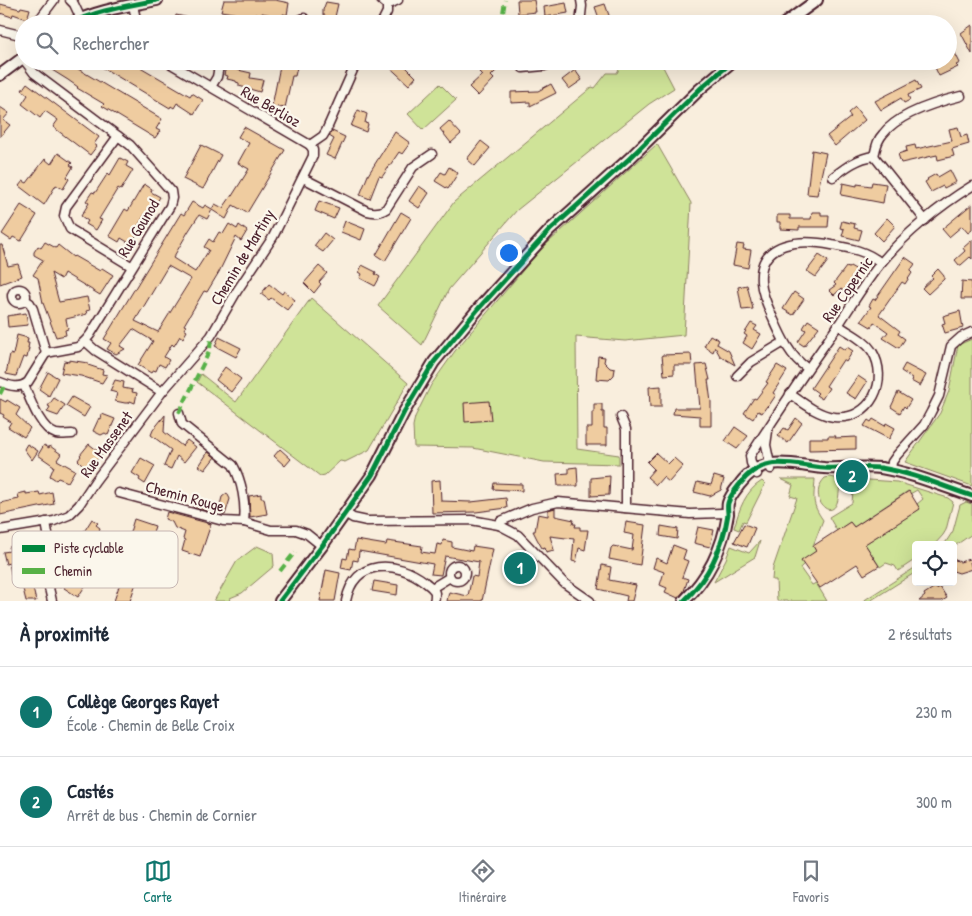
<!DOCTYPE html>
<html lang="fr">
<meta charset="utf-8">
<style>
:root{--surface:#fff;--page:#f2f2f3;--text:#1f2937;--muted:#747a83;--line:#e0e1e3;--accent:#0f766e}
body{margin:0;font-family:"Patrick Hand",sans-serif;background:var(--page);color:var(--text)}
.controls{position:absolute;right:15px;bottom:15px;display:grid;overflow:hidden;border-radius:5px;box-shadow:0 5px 20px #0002}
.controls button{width:45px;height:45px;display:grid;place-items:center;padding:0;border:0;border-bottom:1px solid var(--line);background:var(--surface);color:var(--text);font:25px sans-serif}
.you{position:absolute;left:508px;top:252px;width:18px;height:18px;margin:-12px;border:4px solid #fff;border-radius:50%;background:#1a73e8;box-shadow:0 0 0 8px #1a73e833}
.badge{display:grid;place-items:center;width:32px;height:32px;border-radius:50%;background:var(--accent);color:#fff;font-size:16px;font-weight:700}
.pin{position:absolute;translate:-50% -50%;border:2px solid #fff;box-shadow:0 1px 5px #0006}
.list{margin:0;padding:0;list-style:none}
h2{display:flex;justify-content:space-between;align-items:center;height:65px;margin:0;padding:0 20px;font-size:21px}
h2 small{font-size:16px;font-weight:400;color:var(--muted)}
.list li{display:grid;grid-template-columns:32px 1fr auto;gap:15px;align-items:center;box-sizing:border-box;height:90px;padding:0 20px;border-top:1px solid var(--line)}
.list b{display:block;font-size:19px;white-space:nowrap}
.list p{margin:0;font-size:16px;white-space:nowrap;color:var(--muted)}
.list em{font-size:16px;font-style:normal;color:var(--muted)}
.icon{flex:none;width:28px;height:28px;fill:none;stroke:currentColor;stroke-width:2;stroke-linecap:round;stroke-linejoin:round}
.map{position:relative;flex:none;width:972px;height:601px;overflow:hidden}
.search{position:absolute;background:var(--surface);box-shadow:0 5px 20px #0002;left:15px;right:15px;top:15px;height:55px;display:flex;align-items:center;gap:12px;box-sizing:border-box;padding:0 18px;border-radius:28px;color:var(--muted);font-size:19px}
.sheet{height:245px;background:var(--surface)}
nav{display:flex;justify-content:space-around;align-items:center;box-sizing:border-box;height:70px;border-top:1px solid var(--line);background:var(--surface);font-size:14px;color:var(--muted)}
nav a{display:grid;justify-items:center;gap:2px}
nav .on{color:var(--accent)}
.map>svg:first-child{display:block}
.green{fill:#cfe398;stroke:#8c8162}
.building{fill:#efcca0;stroke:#4a1f2b;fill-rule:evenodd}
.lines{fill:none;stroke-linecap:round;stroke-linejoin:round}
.minor-casing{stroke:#4a1f2b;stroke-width:11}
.tertiary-casing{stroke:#4a1f2b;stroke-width:14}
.minor{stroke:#fbf7ec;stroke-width:8}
.tertiary{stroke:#fbf7ec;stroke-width:10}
.quiet{stroke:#57b146;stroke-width:4;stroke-dasharray:8 4;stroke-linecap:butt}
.cycleway-casing{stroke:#fbf7ec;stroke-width:8}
.cycleway{stroke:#00873e;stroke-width:5}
.labels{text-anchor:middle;stroke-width:4.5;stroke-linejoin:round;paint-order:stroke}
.street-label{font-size:16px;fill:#4a1f2b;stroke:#fbf7ec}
.key{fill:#fbf7ec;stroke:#c6b6b2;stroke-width:1}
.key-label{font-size:14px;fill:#4a1f2b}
</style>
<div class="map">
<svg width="972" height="601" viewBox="0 0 972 601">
<rect width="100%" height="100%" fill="#f9eedd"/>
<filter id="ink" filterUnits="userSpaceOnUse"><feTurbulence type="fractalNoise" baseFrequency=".02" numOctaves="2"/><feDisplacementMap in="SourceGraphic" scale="10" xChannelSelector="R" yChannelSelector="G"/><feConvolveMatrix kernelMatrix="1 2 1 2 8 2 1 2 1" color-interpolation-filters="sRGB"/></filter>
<g filter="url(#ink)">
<g class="green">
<path d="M623 61H660L674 88 649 104 517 210 449 289 422 345 378 306 454 202 592 87 595 88 607 73H617Z"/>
<path d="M440 84 456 100 423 130 408 114Z"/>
<path d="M657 144 691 203 684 335 625 341 576 337 577 449 619 455V464L544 462 473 448 414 447 413 426 415 417 431 385 455 351 539 251Z"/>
<path d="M311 298 408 383 369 450 345 462 340 461 325 475 320 476 197 382 201 374 236 402Z"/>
<path d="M972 339V486L905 462 940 413 949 391 958 345Z"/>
<path d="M830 477 835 478C840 483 840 486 839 493 836 529 805 498 825 478Z"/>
<path d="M781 479H815C814 499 811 503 823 520L813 546 816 551 800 568 812 585 816 583 827 601H777L776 580H772L773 568 797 498 790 496 793 485Z"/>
<path d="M854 479 897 482 948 498 953 502 946 530 943 535 934 545H916V559L898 571 895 566 886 563 880 567 865 544 919 509 917 504 923 499 917 490 910 494 908 491 854 527 850 522 837 531 829 517 852 503Z"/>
<path d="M762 481 765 484 746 522 743 521 739 530 734 528C739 510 745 491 762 481Z"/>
<path d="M966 502 972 504V534L953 547V545H944L953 531 960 505Z"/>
<path d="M760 541 755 557 714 582 726 559 731 546 749 553Z"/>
<path d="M257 546 273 553 274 566 242 593 230 598 231 601H214L237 561Z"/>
<path d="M916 567V572L870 601H863Z"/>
</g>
<g class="building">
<path d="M224 0H275L289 3 287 15 283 14 282 17 262 13 261 15 256 14V17L221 11Z"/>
<path d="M517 0H534L536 12 518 14Z"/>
<path d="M326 2 338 4 335 17 349 20V24H323L325 15H323V10Z"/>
<path d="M566 3 568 13 545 17 544 7Z"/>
<path d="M0 4 20 9 21 7 30 9 27 19 13 14 12 17 0 13Z"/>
<path d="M605 4 611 21 601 24 595 7Z"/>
<path d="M176 15 203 21V24H174Z"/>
<path d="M972 25V54L961 33Z"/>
<path d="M954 51 960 63 956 65 958 67 939 76 932 61H948V53Z"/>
<path d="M62 61H75L73 66 162 119 156 129 160 131 155 138 102 106 104 104 77 88 78 87 68 80 52 70 57 63 60 65Z"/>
<path d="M103 61H130L190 96 192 93 203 100 194 114 177 103 174 108 171 106 170 108 100 66Z"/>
<path d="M281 61H295V63H298L295 76H292L285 108 272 106Z"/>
<path d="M383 61H400L416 77 409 85Z"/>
<path d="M492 61H506L491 76 494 79 478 96 469 87 482 75 479 72Z"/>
<path d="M227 63 239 65 238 70 251 73 250 78 263 80 260 92 239 86V83L236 82V81L227 79 228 76 224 75Z"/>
<path d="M575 70 582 80 569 89 562 80Z"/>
<path d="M916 80 921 89 908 95 910 100 904 103 901 98 881 110 875 101Z"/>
<path d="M27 83 99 137 94 144 97 146 90 155 53 127 58 120 45 111 40 118 22 104 28 95 22 90Z"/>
<path d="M551 84 556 93 530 106V102L511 103V92L538 91Z"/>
<path d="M0 107 9 113 3 120 10 125 0 137Z"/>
<path d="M855 107 865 120 835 146 827 136 851 117 848 113Z"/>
<path d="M358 110 367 114 365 123 368 124 366 132 351 126Z"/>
<path d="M449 121 461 134 451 143 440 129Z"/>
<path d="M244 127 285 150 247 213 233 205 226 219 212 210 207 219 199 215 188 232 173 258 195 272 209 250 204 247 209 239 213 242 219 232 223 234 229 224 237 229 239 225 247 231 241 241 236 237 219 272 207 292 204 291 184 325 186 326 184 329 187 331 183 338 180 336 174 346 172 344 164 357 169 360 165 367 159 364 156 371 153 370 151 373 138 365 153 341 133 329 120 346 125 349 116 354 107 349 111 343 104 339 181 213 184 215 192 202 203 208 205 205 212 209 215 204 223 208 232 195V196L249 169 238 163 249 143 238 137ZM168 266 191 279 158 332 135 321Z"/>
<path d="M958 127 961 137 967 135 969 144 952 149 954 156 938 160 937 155 901 163 898 154 907 151 906 147 915 145 916 149 952 141 949 129Z"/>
<path d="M332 131 345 137 335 159 326 155 334 139 329 136Z"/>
<path d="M395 132 410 143 402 154 399 152 382 177 379 176 370 199 360 195 368 175Z"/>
<path d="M481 141 490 148 475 166 467 159Z"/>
<path d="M201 145 221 155 203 189 183 179Z"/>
<path d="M812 150 826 153 817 195 807 194Z"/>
<path d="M58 153 72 163 70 165 73 167 67 177 69 179 63 189 56 185 44 205 19 186 23 181 27 183 45 159 51 164Z"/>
<path d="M120 158 128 162 126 166 133 170 121 190 118 188 99 219 102 220 96 230 86 224 88 221 81 216 89 203 86 201 92 192 95 193 108 173 110 175Z"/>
<path d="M449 167 458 173 448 189 435 181 441 172 445 174Z"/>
<path d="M950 170 956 182 944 188 943 186 931 192 925 182 928 180 927 179 936 174 938 177Z"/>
<path d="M872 182 886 184 883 203 841 195 843 183 857 186V184L871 186Z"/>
<path d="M144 184 152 189 151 192 160 197 154 207 151 206 144 216 134 233 137 234 131 244 121 238 119 242 109 236 125 209 128 211Z"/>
<path d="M419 186 429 193 419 208 409 201Z"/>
<path d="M319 201 339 208 334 219 315 211Z"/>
<path d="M972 204V230L968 233 962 226 949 237 942 229Z"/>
<path d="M21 205 37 215 21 241 13 237 11 240 2 234Z"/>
<path d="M401 212 411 218 385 261 376 255Z"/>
<path d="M812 212H821V215H829L828 227H799V230L780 229V222H777V215H790V219H811Z"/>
<path d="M887 218 895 226 882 241 874 233Z"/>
<path d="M345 221 365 229 361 240 341 232Z"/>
<path d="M842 221 855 224 854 228 862 230 859 240 842 236 844 229 840 228Z"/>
<path d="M324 233 333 240 323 252 314 246Z"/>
<path d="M972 240V259L970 257 961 265H959L955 260 965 251 963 248Z"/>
<path d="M45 242 56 248 58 245 73 257 74 256 100 271 102 268 113 275 100 295 64 273 61 279 51 273 59 302 87 297 90 310 86 311 87 314 66 319 68 329 65 330 66 335 56 337 43 303 38 278 33 275 43 260 34 255V252L38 246 41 248Z"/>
<path d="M737 244 744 245 743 249 751 250 748 268 733 265Z"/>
<path d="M0 245H2L8 266 18 264 22 276 0 284Z"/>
<path d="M819 255 828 261 816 277 807 271Z"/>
<path d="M905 257 915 264 910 271 912 273 905 284 902 282 879 315 900 331 898 334 905 339 899 348 883 338 888 332 874 322 871 327 861 321 871 307 869 306 873 299 875 300Z"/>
<path d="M362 265 376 272 375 274 380 277 375 286 360 278 362 274 359 272Z"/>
<path d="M319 266 327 273 319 282 321 284 314 293 304 283Z"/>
<path d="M850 266 857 270 851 278 852 280 844 291 841 289 834 295 829 290 836 285 834 283 846 267 849 268Z"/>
<path d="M938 269 944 276V279L928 294 922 288 933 278 931 276Z"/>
<path d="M962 281 972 282V299H961Z"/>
<path d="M269 284 282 294 284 291 295 300 287 310 271 298 269 300 261 294Z"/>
<path d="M747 285 753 309 742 310 738 287Z"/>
<path d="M794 292 804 299 793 315 783 309Z"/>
<path d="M960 311 963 328 945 333 942 324 945 323 943 316Z"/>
<path d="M26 313 28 325 8 327 7 316Z"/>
<path d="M808 320 819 327 804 346 798 342 806 330 803 328Z"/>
<path d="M751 323 757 326 754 330 761 334 752 349 743 343 747 336 744 334Z"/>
<path d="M17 335 28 338 27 343H29L28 348H29L27 358 23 357 16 376 6 374 10 354 13 355Z"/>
<path d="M710 335 719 340 717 344 729 351 735 365 720 356 715 347 713 352 704 346Z"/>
<path d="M219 337 241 348 236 357 215 346Z"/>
<path d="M839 346 845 350 847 347 853 351 846 362 843 360 826 386 829 388 822 399 816 395 818 393 811 388Z"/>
<path d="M691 354 692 365H674V374L664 375 662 355Z"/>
<path d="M598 356 605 357 604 362 610 368 615 369 614 375 609 380 596 379Z"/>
<path d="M69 360 88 363V365L103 370 102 374 107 375 102 383 81 376 61 373 64 361 69 362Z"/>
<path d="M706 364 710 380H708L711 402V426H700V416L673 414 674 408H700L696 365Z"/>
<path d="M905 364 926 375 920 386 911 381 912 378 901 371Z"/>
<path d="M777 365 787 371 773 393 776 395 768 407 767 406 762 413 758 411 753 419 744 413 754 398 756 399 768 383 766 382Z"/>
<path d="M225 367 241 379 231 392 216 380Z"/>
<path d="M48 372 58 378 49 396 39 389Z"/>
<path d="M858 376 867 382 856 399 846 393Z"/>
<path d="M115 380 124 382 123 388 133 390 132 392 137 393 135 403 130 401 129 403H125L115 401 117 393 110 391Z"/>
<path d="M661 386V407H650L649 387Z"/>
<path d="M898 392 911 400 906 408 904 406 900 413 891 407Z"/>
<path d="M72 397 90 407 84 417 66 406Z"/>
<path d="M54 398 65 405 58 416 47 412 50 407 48 406Z"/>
<path d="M0 399 6 402 7 400 20 408 16 415 30 428 24 437 8 427 11 422 3 417 4 415 0 413Z"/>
<path d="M489 401 491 420 465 422 464 403Z"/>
<path d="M594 404H602V412H604V428H607V445H586V428H592V412H594Z"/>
<path d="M102 414 115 419 108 435 105 433 101 435 93 431 99 418 101 419Z"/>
<path d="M165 415 164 432 182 446 187 440 196 447 184 462 177 456 171 469 164 466 171 450 151 435 153 430Z"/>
<path d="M796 418 802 423 788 443 778 436 784 428 788 430Z"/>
<path d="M873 419 885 426 886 423 895 428 889 439 864 426 868 420 871 422Z"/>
<path d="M735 427 748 436 737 449 725 441Z"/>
<path d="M828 436H836L835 438 856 437V449L809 450V438H828Z"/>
<path d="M27 444 38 451 32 460 24 449Z"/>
<path d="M89 444 102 454 95 462 93 460 85 467 78 460 81 456 80 455Z"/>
<path d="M44 445 49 448 50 446 61 454 57 460 75 470 68 482 58 478 56 480 50 476 54 466 38 455Z"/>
<path d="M280 449 291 459 285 466 274 456Z"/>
<path d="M208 452 215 457 205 470 199 466Z"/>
<path d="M656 453 668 464 674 458 683 466 669 482 663 477 656 485 647 477 654 469 647 462Z"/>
<path d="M141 458 155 466 145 484 139 480 140 478 132 473Z"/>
<path d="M577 467 578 486H558L557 474 569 473V468Z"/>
<path d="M610 476 609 495 591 496V478Z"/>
<path d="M714 476 724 479 721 490 710 496 694 492 697 482 711 485Z"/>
<path d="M440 480 441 501 471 502 506 498 507 508 476 512 432 513 431 481Z"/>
<path d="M494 483 522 484V491L493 489Z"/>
<path d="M909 491 920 509 865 544 879 566 864 575 857 564 820 588 801 561 816 551 813 546 850 522 854 527Z"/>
<path d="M26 492V494L39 492 40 495 52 492 54 504 0 515V503L19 499 18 494Z"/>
<path d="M227 493 230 499 225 515 193 507 194 503 219 509 222 497Z"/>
<path d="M261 494V498H264L267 514 250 517 249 496Z"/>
<path d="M555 508V516L574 520 573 524H576L575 527H580V530H588L585 550 579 548 576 562 572 561 574 539 550 536 554 550 546 552 545 547 542 548 537 539 533 531H535L538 514 548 516V510Z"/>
<path d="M167 512 211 524 200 557 182 551 185 540 183 539 185 532 175 528 172 522 165 519Z"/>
<path d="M92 519 98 523 96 525 100 528 99 531 114 540 105 553 80 538Z"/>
<path d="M134 519 155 526 130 601H114L131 550 126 548V545Z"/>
<path d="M626 522 645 525 640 565 609 559 611 548 613 546 632 550 634 535 624 533Z"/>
<path d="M744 524 755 528 747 547 734 542Z"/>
<path d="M661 526 678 529 677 539 660 536Z"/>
<path d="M698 527 714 530 710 547 694 543Z"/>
<path d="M71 535 82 542 75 552 94 565 90 571 92 573 86 582 87 583 78 597 64 588 79 566 65 558 67 555 65 553 67 549 61 545 65 539 67 540Z"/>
<path d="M356 540 386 545 387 541 422 546 421 552 435 554 437 544 442 545 443 540 452 542V547L472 551 473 546 493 549 482 601H447L449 592 468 596 472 576 477 577 479 562 445 556 441 575 431 574 433 564 359 551 358 561 353 560 351 570 341 568 343 558 347 559 349 549 354 550Z"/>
<path d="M30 543 31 545 37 544 40 556 26 559 36 601H26L22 585 17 587 14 573 11 574 9 563 6 564 3 552 10 551 9 547Z"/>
<path d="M673 545 686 550 683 559 688 561 682 577 688 579 684 591 678 598 665 592 667 588 660 585 664 572 653 568 656 558 667 563Z"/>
<path d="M953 559 960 562 969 559 972 569 959 573 953 571Z"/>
<path d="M602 565 611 567 609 580 636 585 632 601H626L627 596 598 589Z"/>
<path d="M326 570 340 573 335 601H320Z"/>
<path d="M374 581 398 585 397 595 372 591Z"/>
<path d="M935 587 936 589 940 587 947 598 942 601H919L925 596 924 594Z"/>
</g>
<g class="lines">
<defs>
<g id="minor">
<path d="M70 0 74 4 81 19"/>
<path d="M381 0 387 5V12L381 24"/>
<path d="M133 5 137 24"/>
<path d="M387 5 398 0"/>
<path d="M36 24 54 0"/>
<path d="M279 24 294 23 304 18"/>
<path d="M580 24 582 6 581 0"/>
<path d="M0 30 24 36"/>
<path d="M25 61 34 73 130 145 171 191 172 198 170 206 90 335 85 341 95 350 162 392"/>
<path d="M166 61 310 145"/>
<path d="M523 68 544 66 557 61"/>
<path d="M211 87 217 77 220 61"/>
<path d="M118 136 66 207 64 216 70 229 131 266"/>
<path d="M310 145 323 136 326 131 357 61"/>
<path d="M874 156C876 148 877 140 883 134 898 114 937 102 961 96"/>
<path d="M833 177C846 167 858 158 874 156L925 220"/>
<path d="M303 178 367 211C374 213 380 213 386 209L413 167 432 154"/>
<circle cx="19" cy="296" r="7"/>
<path d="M25 300 30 303 33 309 46 353"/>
<path d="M46 353 78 347 85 341"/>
<path d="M807 368C790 357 781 336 773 318 768 307 762 295 761 282 758 240 802 239 832 245 850 248 867 251 881 263"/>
<path d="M737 376 751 362 784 342"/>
<path d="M0 382C10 386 20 389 28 382L46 353"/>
<path d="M24 385C30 399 40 429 56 434 61 435 67 434 72 434"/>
<path d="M790 394C803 403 818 415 834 417 871 421 890 380 872 351 864 339 849 333 838 325"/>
<path d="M179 413 182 424 233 465C242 481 246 504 244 522"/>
<path d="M621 417 626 429V508"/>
<path d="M768 431 766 445 771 469"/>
<path d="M891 470 892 462 897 455 924 425 931 412 939 396 951 346 961 337 972 332"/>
<path d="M757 474 751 463 750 456C778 412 807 369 837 327 851 306 864 284 880 264 904 235 939 206 972 186"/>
<path d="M119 493 223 521 244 522 271 530H296L307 534 322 546"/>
<path d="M345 513 353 518 367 521 471 520 499 525 518 535 564 583 590 601"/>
<path d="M46 522 53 562"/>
<path d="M499 525 501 521 532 508 558 502 690 514 722 513 728 514"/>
<path d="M0 530 54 521 69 515 79 505 95 481 162 392 211 336 237 291 273 237 313 156V150L310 145"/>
<circle cx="55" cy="572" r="10"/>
<circle cx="457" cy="573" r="8"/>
<path d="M432 588 450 577"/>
<path d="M52 601 49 588 52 582"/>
<path d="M346 601C354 558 397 560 425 582 428 585 434 588 435 593 435 595 435 599 434 601"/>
</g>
<g id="tertiary">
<path d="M70 24C97 10 128 6 157 0"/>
<path d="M784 24 817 0"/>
<path d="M0 75 24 57"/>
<path d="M280 601 322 546 372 475 404 412 434 362 479 308 550 230 630 158 700 89 733 61"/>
<path d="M684 601C708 578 723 547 728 514 728 511 727 507 728 503 730 496 736 489 740 484 763 453 791 465 824 468 843 469 862 466 881 468 912 473 942 486 972 496"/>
</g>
</defs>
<use href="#minor" class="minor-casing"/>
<use href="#tertiary" class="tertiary-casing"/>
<use href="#minor" class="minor"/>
<use href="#tertiary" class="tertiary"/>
<g class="quiet">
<path d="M505 24 503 13 505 0"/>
<path d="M523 68 524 61"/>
<path d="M0 394 5 384"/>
<path d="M179 413 210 350 211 336"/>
<path d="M280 571 295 552"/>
</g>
<defs>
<g id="cycleway">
<path d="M70 24C97 10 128 6 157 0"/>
<path d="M280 601 322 546 372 475 404 412 434 362 479 308 550 230 630 158 700 89 733 61"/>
<path d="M684 601C708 578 723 547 728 514 728 511 727 507 728 503 730 496 736 489 740 484 763 453 791 465 824 468 843 469 862 466 881 468 912 473 942 486 972 496"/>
</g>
</defs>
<use href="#cycleway" class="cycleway-casing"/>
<use href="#cycleway" class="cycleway"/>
</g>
</g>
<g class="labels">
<g class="street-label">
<text transform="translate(271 106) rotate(30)" y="6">Rue Berlioz</text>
<text transform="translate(138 228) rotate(-59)" y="6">Rue Gounod</text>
<text transform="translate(242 257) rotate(-59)" y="6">Chemin de Martiny</text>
<text transform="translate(847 289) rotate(-55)" y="6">Rue Copernic</text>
<text transform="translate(106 444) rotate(-54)" y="6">Rue Massenet</text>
<text transform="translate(185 496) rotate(15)" y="6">Chemin Rouge</text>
</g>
</g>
<rect x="12" y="531" width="166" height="57" rx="8" class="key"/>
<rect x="22" y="545" width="23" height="7" fill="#00873e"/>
<rect x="22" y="568" width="23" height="6" fill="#57b146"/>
<g class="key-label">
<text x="54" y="553">Piste cyclable</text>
<text x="54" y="576">Chemin</text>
</g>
</svg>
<div class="controls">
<button><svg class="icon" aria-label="locate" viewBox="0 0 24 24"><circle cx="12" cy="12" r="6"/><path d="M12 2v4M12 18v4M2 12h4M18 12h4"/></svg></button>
</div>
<div class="you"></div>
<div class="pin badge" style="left:520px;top:568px">1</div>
<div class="pin badge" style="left:852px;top:476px">2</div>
<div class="search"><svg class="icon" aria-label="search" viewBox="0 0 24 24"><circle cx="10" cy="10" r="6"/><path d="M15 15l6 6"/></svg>Rechercher</div>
</div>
<section class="sheet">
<h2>À proximité<small>2 résultats</small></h2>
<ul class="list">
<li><span class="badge">1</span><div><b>Collège Georges Rayet</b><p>École · Chemin de Belle Croix</p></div><em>230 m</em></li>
<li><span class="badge">2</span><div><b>Castés</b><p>Arrêt de bus · Chemin de Cornier</p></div><em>300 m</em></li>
</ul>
</section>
<nav>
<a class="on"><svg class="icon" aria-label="map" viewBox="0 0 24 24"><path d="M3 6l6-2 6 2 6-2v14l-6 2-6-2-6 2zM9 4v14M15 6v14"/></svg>Carte</a>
<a><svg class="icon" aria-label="directions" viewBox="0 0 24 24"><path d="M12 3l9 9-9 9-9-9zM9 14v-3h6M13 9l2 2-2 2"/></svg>Itinéraire</a>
<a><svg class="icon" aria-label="saved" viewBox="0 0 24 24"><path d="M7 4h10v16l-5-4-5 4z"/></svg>Favoris</a>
</nav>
